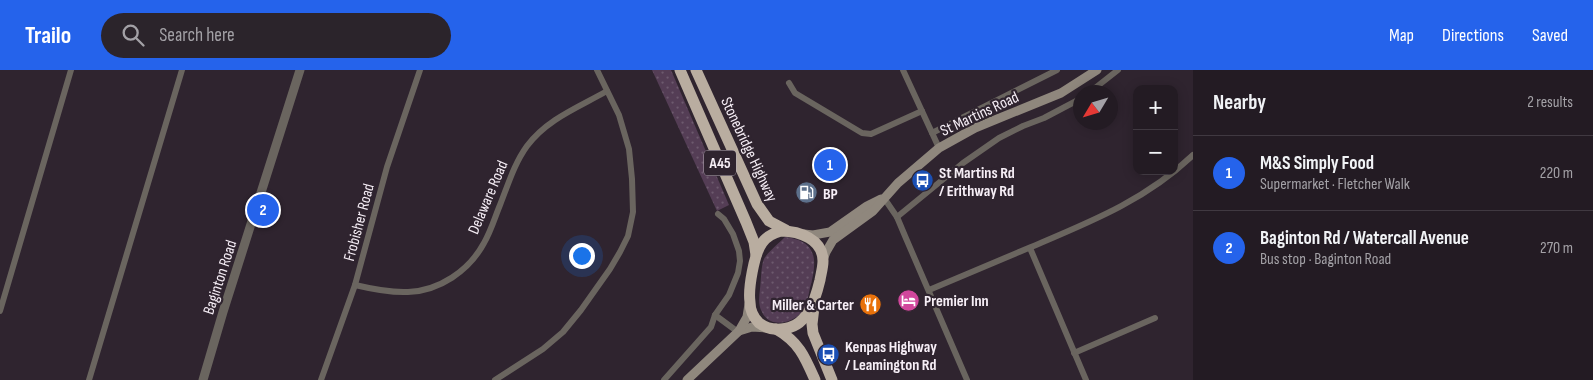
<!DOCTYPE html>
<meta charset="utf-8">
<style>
:root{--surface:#231b23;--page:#2b242b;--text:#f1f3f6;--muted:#a3a1a6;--line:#403941;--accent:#2563eb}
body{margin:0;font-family:"Sofia Sans Condensed",sans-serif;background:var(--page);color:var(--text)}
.controls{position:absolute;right:15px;top:15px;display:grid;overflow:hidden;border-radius:10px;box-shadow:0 2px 12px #0003}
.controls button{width:45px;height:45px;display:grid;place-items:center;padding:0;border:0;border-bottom:1px solid var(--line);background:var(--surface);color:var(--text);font:25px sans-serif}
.compass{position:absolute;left:1073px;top:15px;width:45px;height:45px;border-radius:50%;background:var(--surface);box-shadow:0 2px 12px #0003;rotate:232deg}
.you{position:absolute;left:581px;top:185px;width:18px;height:18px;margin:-12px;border:4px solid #fff;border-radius:50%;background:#1a73e8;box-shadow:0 0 0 8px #1a73e833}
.badge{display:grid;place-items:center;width:32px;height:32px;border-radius:50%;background:var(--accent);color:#fff;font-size:16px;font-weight:700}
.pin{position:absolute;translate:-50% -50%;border:2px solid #fff;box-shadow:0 1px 5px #0006}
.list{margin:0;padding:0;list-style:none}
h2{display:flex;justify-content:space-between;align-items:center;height:65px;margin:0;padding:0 20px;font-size:21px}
h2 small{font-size:16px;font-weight:400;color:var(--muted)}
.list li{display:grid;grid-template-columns:32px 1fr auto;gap:15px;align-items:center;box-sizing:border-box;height:75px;padding:0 20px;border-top:1px solid var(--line)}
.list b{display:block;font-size:19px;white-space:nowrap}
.list p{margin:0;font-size:16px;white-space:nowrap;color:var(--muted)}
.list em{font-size:16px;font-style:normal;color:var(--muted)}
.icon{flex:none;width:28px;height:28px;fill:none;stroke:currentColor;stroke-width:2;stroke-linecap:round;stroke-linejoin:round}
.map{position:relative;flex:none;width:1193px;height:310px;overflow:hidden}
header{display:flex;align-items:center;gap:30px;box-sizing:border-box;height:70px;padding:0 25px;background:var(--accent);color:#fff}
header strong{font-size:24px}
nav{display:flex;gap:28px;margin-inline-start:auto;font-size:18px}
.search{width:350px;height:45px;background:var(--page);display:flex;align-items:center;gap:12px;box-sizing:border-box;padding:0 18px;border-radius:28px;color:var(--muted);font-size:19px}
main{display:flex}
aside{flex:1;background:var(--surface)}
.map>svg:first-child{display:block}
.grass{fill:url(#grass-dots)}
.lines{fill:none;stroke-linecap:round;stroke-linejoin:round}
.minor{stroke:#6a655f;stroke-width:6}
.tertiary{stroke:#6a655f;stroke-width:9}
.secondary{stroke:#8f877d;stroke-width:9}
.trunk{stroke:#b9ada0;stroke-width:11}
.labels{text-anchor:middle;stroke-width:4.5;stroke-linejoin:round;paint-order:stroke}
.shield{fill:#2f242f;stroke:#bab1ba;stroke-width:1}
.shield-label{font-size:15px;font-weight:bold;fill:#f6eef6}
.street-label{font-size:16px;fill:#f6eef6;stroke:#2f242f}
.poi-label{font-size:16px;font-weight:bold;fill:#f6eef6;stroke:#2f242f;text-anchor:start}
</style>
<header>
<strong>Trailo</strong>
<div class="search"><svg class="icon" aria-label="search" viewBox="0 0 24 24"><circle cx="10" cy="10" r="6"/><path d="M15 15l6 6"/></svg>Search here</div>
<nav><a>Map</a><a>Directions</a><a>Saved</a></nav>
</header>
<main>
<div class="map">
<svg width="1193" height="310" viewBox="0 0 1193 310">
<defs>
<pattern id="grass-dots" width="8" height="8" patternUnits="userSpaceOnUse" patternTransform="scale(1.25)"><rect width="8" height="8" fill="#543d55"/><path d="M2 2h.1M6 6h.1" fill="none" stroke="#6d596e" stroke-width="1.8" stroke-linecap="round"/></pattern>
</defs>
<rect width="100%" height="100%" fill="#2f242f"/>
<g class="grass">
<path d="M652 0H671L729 135 717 141Z"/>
<path d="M785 167C819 171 817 192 810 218 808 227 807 236 801 243 791 254 769 258 762 242 758 235 759 227 760 219 761 212 761 195 764 189 767 183 780 172 785 167Z"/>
</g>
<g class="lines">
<g class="minor">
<path d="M903 0 939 78"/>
<path d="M789 13 795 23 862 63 871 64 922 41"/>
<path d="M1090 22 1118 0"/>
<path d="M932 63 1057 0"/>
<path d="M884 128 897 147 905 166 967 310"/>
<path d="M897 147 963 93 999 68 1023 56 1044 48 1080 29"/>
<path d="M1030 178 1086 310"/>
<path d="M355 215C372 219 390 223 408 222 439 221 469 201 484 173 491 161 495 147 500 135 508 115 514 94 527 76 547 49 579 37 607 21"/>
<path d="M929 220C963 206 997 191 1031 177 1090 152 1146 130 1193 85"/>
<path d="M0 241 71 0"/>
<path d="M715 245 738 262"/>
<path d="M1074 283 1155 248"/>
<path d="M89 310 182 0"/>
<path d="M321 310 355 215 387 97 420 0"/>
<path d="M495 310 543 279 563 262 581 240 610 199 620 182 628 166 633 142 632 109 629 79 619 45 597 0"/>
<path d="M664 310 711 257 715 245 729 225 738 203 740 191 739 181 733 164 724 149 718 144"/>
</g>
<path class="tertiary" d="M203 310 223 242 300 0"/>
<g class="secondary">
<path d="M804 164 813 165 830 162 867 136 881 129"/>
<path d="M823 190 826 182 833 170 873 141 898 113 939 78 975 58 1061 23 1097 0"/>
<path d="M739 261 752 257 766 258"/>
<path d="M687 310 739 261 747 247 749 234"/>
</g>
<g class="trunk">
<path d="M680 0 746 152 754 172 756 185"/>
<path d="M696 0 757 134 769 151 786 160"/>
<path d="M781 161C799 161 823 169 823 191 823 197 821 204 820 210 815 231 807 258 781 259 772 260 766 258 759 253 754 248 750 240 750 232 748 219 754 184 762 173 767 166 773 163 781 161Z"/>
<path d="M814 237 812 254 813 263 832 310"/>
<path d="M776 259C799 272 805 287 815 310"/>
</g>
</g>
<defs>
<symbol id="bus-disc" viewBox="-11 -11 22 22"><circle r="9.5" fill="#1a4fb4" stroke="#2f242f"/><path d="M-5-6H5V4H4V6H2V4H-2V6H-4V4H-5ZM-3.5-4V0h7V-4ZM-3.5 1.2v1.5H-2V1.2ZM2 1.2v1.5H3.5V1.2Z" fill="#fff"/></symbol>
<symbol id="fuel-disc" viewBox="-11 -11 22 22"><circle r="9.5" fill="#5c6f8a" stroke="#2f242f"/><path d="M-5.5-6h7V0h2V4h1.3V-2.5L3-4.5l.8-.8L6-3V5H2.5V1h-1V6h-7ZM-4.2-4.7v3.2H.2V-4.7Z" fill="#fff"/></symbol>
<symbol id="hotel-disc" viewBox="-11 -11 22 22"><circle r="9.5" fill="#d1479c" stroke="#2f242f"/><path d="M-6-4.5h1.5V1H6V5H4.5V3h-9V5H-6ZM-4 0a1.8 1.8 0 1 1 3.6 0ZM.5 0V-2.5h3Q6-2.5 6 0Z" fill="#fff"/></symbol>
<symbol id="restaurant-disc" viewBox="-11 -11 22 22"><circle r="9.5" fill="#e8710a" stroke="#2f242f"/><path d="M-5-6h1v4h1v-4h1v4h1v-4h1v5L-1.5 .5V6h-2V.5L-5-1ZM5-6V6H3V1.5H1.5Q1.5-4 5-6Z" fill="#fff"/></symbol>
</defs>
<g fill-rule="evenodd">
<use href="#bus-disc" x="910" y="98" width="25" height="25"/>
<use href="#fuel-disc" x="794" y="110" width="25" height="25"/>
<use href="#hotel-disc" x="896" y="218" width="25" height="25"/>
<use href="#restaurant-disc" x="858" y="222" width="25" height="25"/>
<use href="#bus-disc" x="816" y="272" width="25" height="25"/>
</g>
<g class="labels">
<rect class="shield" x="704" y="80.5" width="32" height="25" rx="4"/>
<g class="shield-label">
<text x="720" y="98">A45</text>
</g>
<g class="street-label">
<text transform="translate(979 43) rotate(-25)" y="6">St Martins Road</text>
<text transform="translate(750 79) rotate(65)" y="6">Stonebridge Highway</text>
<text transform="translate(487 127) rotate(-67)" y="6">Delaware Road</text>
<text transform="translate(358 152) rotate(-75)" y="6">Frobisher Road</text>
<text transform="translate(219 207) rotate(-72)" y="6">Baginton Road</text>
</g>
<g class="poi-label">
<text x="939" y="108">St Martins Rd<tspan x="939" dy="18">/ Erithway Rd</tspan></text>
<text x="823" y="129">BP</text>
<text x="924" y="236">Premier Inn</text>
<text x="854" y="240" text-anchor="end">Miller &amp; Carter</text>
<text x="845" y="282">Kenpas Highway<tspan x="845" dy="18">/ Leamington Rd</tspan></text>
</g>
</g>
</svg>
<div class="controls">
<button>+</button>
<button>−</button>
</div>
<svg class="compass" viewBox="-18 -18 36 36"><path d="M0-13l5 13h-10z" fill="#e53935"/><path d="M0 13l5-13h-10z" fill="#a3a1a6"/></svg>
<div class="you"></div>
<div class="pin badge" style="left:830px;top:95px">1</div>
<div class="pin badge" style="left:263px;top:140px">2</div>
</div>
<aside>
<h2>Nearby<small>2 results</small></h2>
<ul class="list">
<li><span class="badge">1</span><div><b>M&amp;S Simply Food</b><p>Supermarket · Fletcher Walk</p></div><em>220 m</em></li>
<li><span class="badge">2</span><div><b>Baginton Rd / Watercall Avenue</b><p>Bus stop · Baginton Road</p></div><em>270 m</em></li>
</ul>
</aside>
</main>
